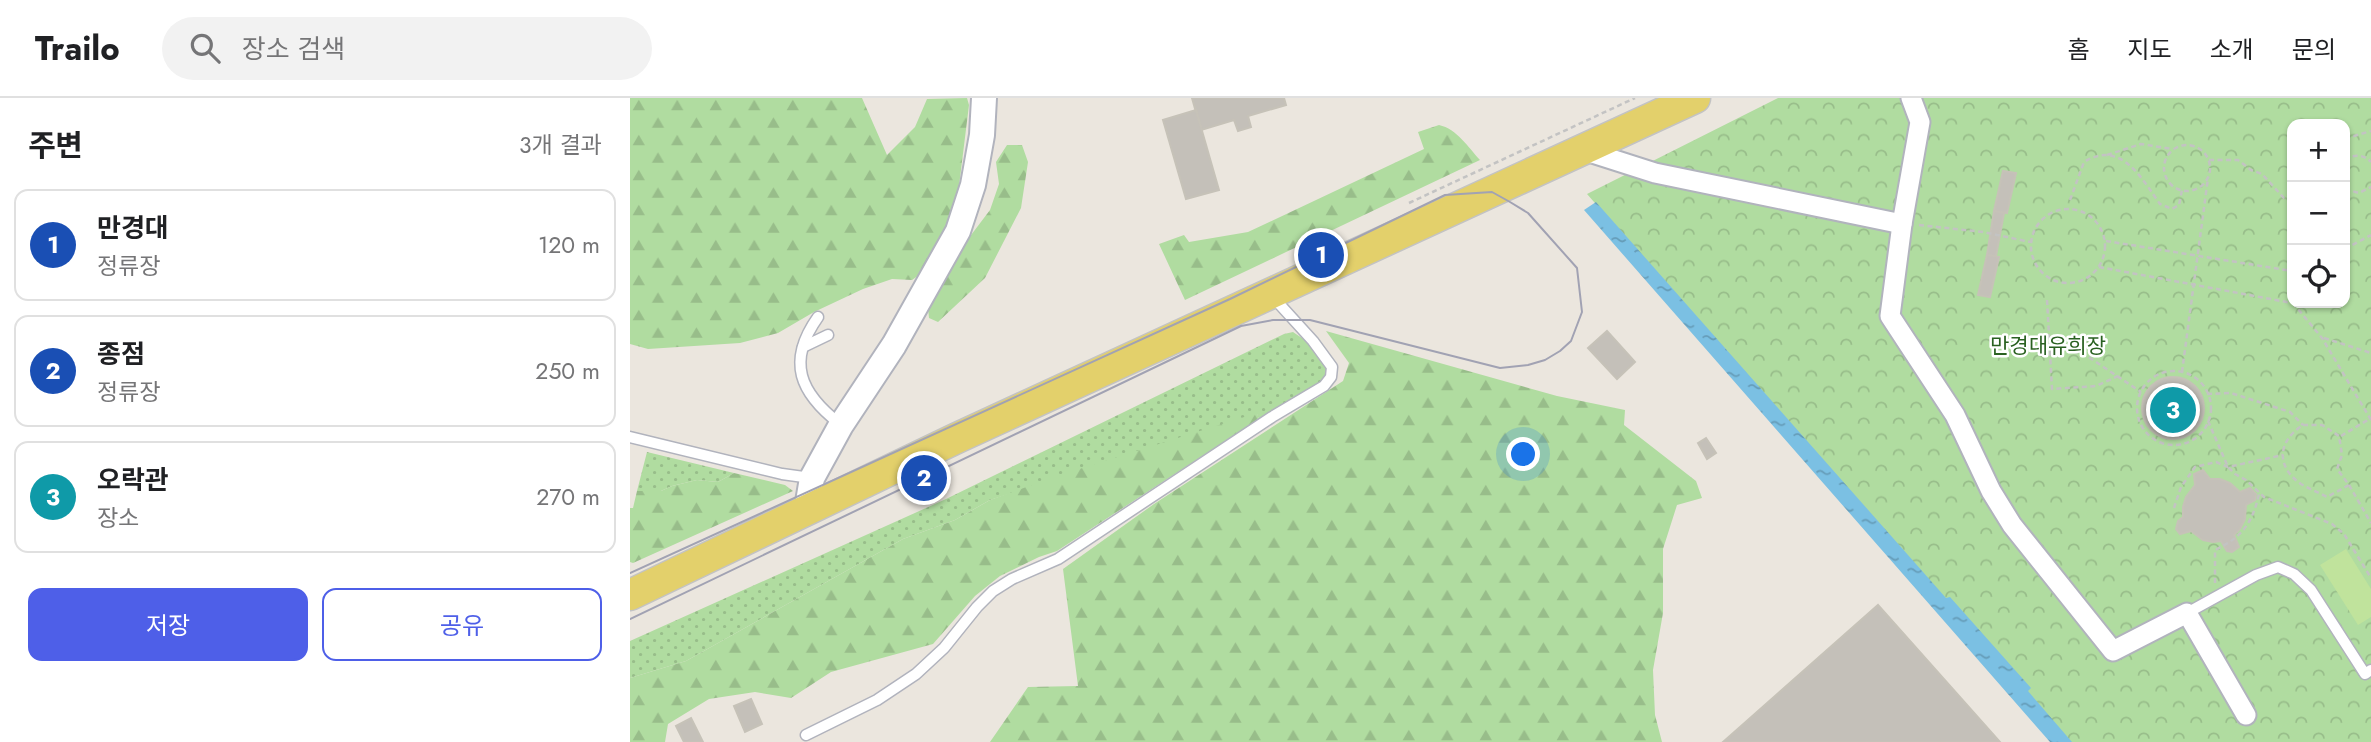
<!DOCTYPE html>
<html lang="ko">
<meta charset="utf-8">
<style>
:root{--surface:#fff;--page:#f2f2f2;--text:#202124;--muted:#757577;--line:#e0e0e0;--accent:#4e5fe8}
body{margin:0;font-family:Jost,"Noto Sans KR",sans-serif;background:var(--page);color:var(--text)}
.controls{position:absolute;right:21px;top:21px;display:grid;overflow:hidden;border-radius:14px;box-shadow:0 2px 5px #0004}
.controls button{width:63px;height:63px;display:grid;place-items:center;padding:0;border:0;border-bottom:2px solid var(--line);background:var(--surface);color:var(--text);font:35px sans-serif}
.you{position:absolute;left:894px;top:357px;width:24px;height:24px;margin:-18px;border:5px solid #fff;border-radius:50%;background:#1a73e8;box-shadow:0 0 0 10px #1a73e833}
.badge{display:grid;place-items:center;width:46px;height:46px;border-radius:50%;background:var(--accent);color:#fff;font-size:23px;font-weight:700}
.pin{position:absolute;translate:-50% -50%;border:4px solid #fff;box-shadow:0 2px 7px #0006}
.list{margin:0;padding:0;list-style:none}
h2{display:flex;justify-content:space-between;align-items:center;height:91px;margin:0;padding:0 28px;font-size:30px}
h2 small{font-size:23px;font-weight:400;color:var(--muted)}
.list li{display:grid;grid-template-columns:46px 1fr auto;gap:21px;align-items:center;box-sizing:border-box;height:112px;margin:0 14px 14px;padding:0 14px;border:2px solid var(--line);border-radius:14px}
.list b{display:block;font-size:26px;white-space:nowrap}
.list p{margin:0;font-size:23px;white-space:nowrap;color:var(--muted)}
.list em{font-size:23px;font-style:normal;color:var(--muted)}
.actions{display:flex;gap:14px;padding:21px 28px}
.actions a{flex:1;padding:16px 0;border:2px solid var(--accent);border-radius:14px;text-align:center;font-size:24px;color:var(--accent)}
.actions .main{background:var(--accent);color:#fff}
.icon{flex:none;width:38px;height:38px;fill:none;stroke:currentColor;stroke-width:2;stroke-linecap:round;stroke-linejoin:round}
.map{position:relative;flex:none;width:1741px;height:644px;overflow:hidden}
header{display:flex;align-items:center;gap:42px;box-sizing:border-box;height:98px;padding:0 35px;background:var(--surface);border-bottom:2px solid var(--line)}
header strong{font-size:33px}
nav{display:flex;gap:38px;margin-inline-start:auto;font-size:24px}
.search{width:490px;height:63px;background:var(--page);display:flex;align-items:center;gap:18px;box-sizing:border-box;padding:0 24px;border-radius:38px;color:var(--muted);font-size:26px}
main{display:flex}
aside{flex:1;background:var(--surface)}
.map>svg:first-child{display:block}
.grass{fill:url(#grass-dots)}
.forest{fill:url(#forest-firs)}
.park{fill:url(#park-crowns);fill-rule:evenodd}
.pitch{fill:#c0e39c}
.water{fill:url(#water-ripples)}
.building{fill:#c4c0b9;stroke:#c6c2b8;stroke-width:2}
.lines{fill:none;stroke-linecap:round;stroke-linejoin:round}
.service-casing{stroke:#b1b3bd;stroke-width:13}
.minor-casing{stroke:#b1b3bd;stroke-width:23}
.tertiary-casing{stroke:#b1b3bd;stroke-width:28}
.primary-casing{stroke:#c3c3c3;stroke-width:33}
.path{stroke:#c3c3c3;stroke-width:2.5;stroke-dasharray:5 3.5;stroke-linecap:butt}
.service{stroke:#fff;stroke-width:10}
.minor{stroke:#fff;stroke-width:19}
.tertiary{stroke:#fff;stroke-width:24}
.primary{stroke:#e3d06b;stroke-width:30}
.tram{stroke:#a1a2b3;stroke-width:2}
.labels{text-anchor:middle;stroke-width:5;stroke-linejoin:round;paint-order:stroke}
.park-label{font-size:21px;fill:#2a6121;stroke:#fff}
</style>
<header>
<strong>Trailo</strong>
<div class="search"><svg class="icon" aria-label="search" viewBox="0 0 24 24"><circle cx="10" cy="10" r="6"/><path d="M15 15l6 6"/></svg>장소 검색</div>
<nav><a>홈</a><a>지도</a><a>소개</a><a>문의</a></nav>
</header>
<main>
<aside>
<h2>주변<small>3개 결과</small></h2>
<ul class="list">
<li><span class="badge" style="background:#1a4fb4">1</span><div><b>만경대</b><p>정류장</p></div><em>120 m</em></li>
<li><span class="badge" style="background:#1a4fb4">2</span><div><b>종점</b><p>정류장</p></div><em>250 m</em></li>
<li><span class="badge" style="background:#0f9aa8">3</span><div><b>오락관</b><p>장소</p></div><em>270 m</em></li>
</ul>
<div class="actions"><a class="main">저장</a><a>공유</a></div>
</aside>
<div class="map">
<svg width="1741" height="644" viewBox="0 0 1741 644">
<defs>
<pattern id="grass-dots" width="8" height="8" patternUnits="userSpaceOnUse" patternTransform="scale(1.75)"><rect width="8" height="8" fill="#b0dca0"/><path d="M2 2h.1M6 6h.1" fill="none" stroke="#98bd8a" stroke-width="1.8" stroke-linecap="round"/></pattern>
<pattern id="forest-firs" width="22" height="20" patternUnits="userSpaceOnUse" patternTransform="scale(1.75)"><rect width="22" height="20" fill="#b0dca0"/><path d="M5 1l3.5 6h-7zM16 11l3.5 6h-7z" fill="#98bd8a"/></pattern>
<pattern id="park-crowns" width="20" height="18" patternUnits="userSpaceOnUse" patternTransform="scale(1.75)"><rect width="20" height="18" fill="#b0dca0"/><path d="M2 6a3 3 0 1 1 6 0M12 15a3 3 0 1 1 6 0" fill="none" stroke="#98bd8a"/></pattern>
<pattern id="water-ripples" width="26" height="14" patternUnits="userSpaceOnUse" patternTransform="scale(1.75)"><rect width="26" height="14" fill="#7bc0e3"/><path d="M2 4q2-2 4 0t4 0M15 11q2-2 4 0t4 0" fill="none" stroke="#659cb8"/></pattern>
</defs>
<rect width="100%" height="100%" fill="#ebe6de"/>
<g class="grass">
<path d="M663 234C679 244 699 260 698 280L691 286 629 321 627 316 360 402 325 422 273 441 56 563 0 580V543L316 401 654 236Z"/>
<path d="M17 354 104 375 88 384 67 382 42 388 31 393H7Z"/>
</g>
<g class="forest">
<path d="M0 0H232L257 57 285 29 297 1 337 0 339 7 329 88 315 131 292 175 282 182 262 181 233 191 184 214 148 235 110 245 18 251 0 246Z"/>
<path d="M809 27C827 31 838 49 850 62L555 202 529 146 554 137 559 144 618 134 794 51 788 34Z"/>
<path d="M377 47H392L398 64 391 110 355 180 308 224 299 220 298 210 335 145 360 112 369 86 366 64Z"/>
<path d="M696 233 927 298 995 312 994 327 1066 383 1072 400 1047 407 1033 451V515L1023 572 1025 617 1032 644H360L398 589 448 588 433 471 524 406 713 283 719 265Z"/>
<path d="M627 315 629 321 427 453 409 459 370 478 345 498 303 546 201 574 161 600 125 594 79 601 38 626 35 644H0V580L56 563 273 441 325 422 360 402 427 378Z"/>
<path d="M104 375 155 387 163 393 3 465 0 464V410H3L7 393H31L42 388 67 382 88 384Z"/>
</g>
<path class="park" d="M1148 0H1741V644H1438L957 96ZM1662 26H1715V205H1662Z"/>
<path class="pitch" d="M1716 451 1741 491V519L1728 527 1690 467Z"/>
<path class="water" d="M966 104 1316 500 1320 499 1401 590 1398 593 1442 644H1420L954 112Z"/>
<g class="building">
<path d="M562 0H654L656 7 618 18 621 29 608 33 604 22 571 32Z"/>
<path d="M566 12 589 92 556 101 533 22Z"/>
<path d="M1373 73 1386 75 1377 115 1364 113Z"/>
<path d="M1364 113 1374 115 1366 158 1357 157Z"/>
<path d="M1357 157 1369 159 1360 199 1348 197Z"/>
<path d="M977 233 1005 264 987 281 958 250Z"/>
<circle cx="1543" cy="310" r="31"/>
<path d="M1076 340 1086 355 1077 361 1068 345Z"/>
<path d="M1573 372 1580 381H1590L1600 385 1610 394 1620 390 1626 396 1625 402 1616 407 1615 421 1610 431 1604 437 1609 449 1602 454 1597 453 1591 443 1583 444 1573 442 1561 433 1550 436 1546 431 1548 423 1553 419V409L1556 399 1565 387 1564 376Z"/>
<path d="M1248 507 1370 644H1093L1110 629Z"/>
<path d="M121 601 132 626 115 634 104 608Z"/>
<path d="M61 620 73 644H54L46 628Z"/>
</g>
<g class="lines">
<defs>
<g id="service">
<path d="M188 219C156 264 170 295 210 326"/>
<path d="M173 249 198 237"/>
<path d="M0 339 152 376 181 380"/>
<path d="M1557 515 1626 477 1648 469 1664 476 1681 492 1735 576 1741 572"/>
<path d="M176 637 247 602 286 576 314 550 347 509 363 493 382 481 428 461 642 319 694 288 701 279 702 269 683 243 643 199"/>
</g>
<g id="minor">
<path d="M953 52 1025 75 1272 126 1260 218 1325 317 1361 393 1382 427 1483 553 1557 515 1616 617"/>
<path d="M1272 126 1290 24 1281 0"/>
</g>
<path id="tertiary" d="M177 410 182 380 211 327 264 247 328 133 343 87 352 37 354 0"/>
<path id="primary" d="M0 497 327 340 1065 0"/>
</defs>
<use href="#service" class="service-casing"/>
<use href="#minor" class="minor-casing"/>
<use href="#tertiary" class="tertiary-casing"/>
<use href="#primary" class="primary-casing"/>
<g class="path">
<path d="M1715 36 1724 38 1741 33"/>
<circle cx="1557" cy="70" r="23"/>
<path d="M1477 57 1511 46 1542 51"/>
<path d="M1579 62H1608L1621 72 1632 76 1654 100 1662 101"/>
<path d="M1715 62C1723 56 1734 56 1741 64"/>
<path d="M1715 91 1729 95 1741 89"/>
<path d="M1440 102 1454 64C1491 41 1512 81 1530 106L1542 111 1549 107 1552 92"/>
<path d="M779 105 1005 0"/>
<circle cx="1438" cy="148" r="37"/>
<path d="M1289 127 1353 134 1400 144"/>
<path d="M1476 143 1662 173"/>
<path d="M1715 151 1741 137"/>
<path d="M1469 169 1662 205"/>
<path d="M1417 202 1422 291 1466 288 1488 278"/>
<path d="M1663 205 1692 240 1741 322"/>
<path d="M1694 240 1741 255"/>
<path d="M1419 245 1457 258 1511 294"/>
<circle cx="1544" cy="310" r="37"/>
<path d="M1552 274 1578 80"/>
<path d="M1577 296 1601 295 1660 314 1673 327"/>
<path d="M1578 323 1598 369 1605 376 1616 382 1634 399 1702 426 1714 436 1741 480"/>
<path d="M1673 327H1692L1709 338 1712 357 1707 371 1719 387 1697 399C1688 394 1679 391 1671 386 1645 368 1648 343 1673 327Z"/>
<path d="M1711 338 1741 320"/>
<path d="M1719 387 1741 425"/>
<path d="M1544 410 1551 389 1565 369 1586 364 1598 369 1653 357"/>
<path d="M1585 485V452C1612 439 1622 426 1629 396"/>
</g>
<use href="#service" class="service"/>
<use href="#minor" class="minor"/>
<use href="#tertiary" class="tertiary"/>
<use href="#primary" class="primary"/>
<path class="tram" d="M0 475 600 201 815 97 862 94 880 104 898 115 947 170 952 214 941 243 930 253 915 262 898 267 870 270 680 222H643L611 228 0 521"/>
</g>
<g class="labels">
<g class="park-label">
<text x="1418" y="255">만경대유희장</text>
</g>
</g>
</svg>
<div class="controls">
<button>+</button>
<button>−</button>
<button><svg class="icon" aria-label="locate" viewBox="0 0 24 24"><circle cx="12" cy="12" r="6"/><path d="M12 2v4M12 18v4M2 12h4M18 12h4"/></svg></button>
</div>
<div class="you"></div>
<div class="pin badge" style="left:691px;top:157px;background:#1a4fb4">1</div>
<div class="pin badge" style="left:294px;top:380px;background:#1a4fb4">2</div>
<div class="pin badge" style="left:1543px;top:312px;background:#0f9aa8">3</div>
</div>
</main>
